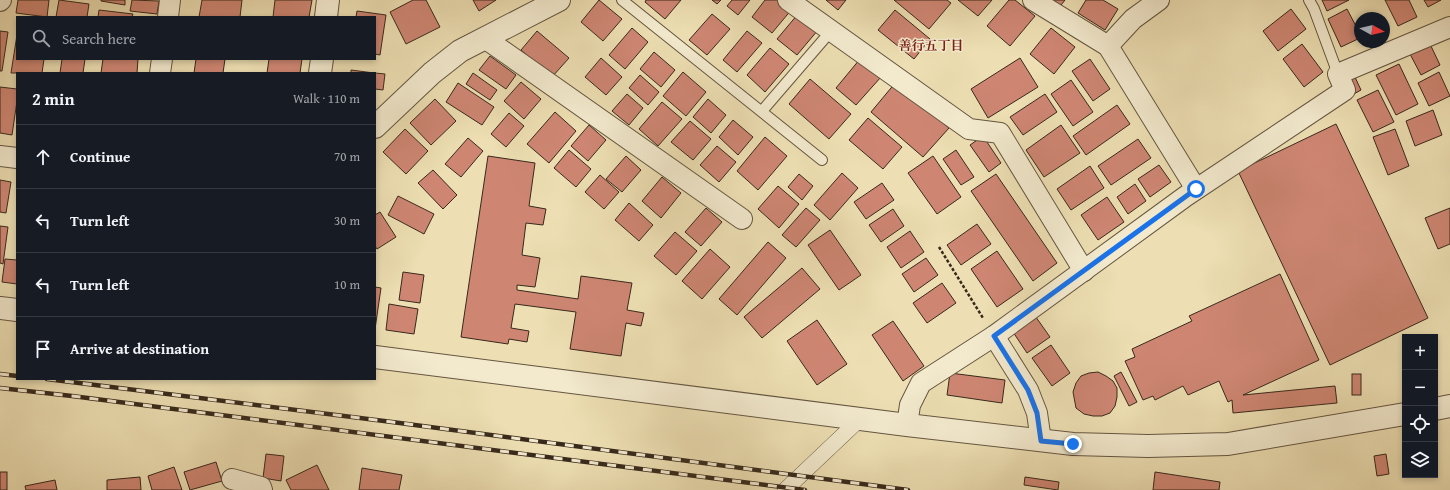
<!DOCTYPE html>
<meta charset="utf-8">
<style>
:root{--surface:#171b24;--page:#20242c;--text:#f1f3f6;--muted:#9ea1a6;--line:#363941}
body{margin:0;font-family:"Gentium Book Plus","Noto Serif JP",serif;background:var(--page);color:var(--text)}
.controls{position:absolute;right:12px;bottom:12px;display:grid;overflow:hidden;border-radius:0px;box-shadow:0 2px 6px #0003}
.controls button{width:36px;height:36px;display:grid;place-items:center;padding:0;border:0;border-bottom:1px solid var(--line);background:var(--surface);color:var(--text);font:20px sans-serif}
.compass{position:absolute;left:1354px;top:12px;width:36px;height:36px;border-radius:50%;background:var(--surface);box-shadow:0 2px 6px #0003;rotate:98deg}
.stop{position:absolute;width:12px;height:12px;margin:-9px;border:3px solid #1a73e8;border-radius:50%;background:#fff}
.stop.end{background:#1a73e8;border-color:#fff;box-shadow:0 1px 4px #0008}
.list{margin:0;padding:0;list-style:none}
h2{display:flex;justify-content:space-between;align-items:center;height:52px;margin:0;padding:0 16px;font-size:17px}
h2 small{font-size:13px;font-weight:400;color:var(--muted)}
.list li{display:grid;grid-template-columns:26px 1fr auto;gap:12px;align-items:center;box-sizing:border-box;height:64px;padding:0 16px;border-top:1px solid var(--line)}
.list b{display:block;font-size:15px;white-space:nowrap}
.list em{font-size:13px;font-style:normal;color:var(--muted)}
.icon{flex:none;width:22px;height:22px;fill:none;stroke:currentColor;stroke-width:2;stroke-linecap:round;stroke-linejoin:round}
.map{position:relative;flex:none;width:1450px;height:490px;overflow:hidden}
.search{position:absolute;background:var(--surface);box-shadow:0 2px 6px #0003;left:16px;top:16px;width:360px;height:44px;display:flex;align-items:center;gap:10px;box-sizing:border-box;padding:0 14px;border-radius:0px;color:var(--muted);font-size:15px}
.panel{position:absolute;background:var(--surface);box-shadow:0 2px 6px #0003;left:16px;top:72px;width:360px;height:308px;border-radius:0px}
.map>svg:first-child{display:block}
.building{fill:#ce8673;stroke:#38291b}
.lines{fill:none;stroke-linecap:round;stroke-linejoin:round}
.service-casing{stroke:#655641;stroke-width:12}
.pedestrian-casing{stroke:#655641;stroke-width:16}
.minor-casing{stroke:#655641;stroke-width:22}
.tertiary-casing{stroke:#655641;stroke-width:24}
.path{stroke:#38291b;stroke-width:2.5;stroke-dasharray:3 2;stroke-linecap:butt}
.service{stroke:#f3eace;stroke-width:10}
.pedestrian{stroke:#f3eace;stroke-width:15}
.minor{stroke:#f3eace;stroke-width:20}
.tertiary{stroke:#f3eace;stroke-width:22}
.rail-casing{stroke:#38291b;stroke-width:4.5}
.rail{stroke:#f3eace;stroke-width:3;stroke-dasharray:9;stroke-linecap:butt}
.route{stroke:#1a73e8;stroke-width:5}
.labels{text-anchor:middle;stroke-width:3;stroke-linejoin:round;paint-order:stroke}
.neighbourhood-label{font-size:13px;font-weight:bold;fill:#7a1f14;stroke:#f3eace}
</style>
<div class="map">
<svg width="1450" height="490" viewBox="0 0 1450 490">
<rect width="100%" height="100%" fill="#eddfb3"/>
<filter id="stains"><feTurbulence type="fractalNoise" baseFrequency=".005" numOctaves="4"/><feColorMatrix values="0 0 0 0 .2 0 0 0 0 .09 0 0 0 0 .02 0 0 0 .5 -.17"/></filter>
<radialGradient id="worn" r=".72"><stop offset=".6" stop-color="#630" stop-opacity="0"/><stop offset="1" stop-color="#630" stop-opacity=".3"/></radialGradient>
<g class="building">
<path d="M18 0H49L47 17 16 13Z"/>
<path d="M59 0 89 4 87 17H56Z"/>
<path d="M101 0H125V5L101 1Z"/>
<path d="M132 0 159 1 157 14 130 11Z"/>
<path d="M202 0H242L240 17H199Z"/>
<path d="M275 0H312L309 17H273Z"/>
<path d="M413 0H426L440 27 406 44 390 12Z"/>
<path d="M473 0H496L479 11Z"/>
<path d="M599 0 622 19 603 41 581 22Z"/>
<path d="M646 0H681L665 19 645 2Z"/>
<path d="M712 0H721L717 4Z"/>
<path d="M732 0H750L738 15 727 6Z"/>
<path d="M765 0H781L792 9 772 33 752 17Z"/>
<path d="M826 0H846L838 10Z"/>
<path d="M894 0H947L951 3 929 29Z"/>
<path d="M958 0H992L978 16Z"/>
<path d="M1009 0H1015L1035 16 1010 46 987 26Z"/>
<path d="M1046 0H1065L1058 9Z"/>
<path d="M1086 0H1103L1118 9 1105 30 1078 13Z"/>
<path d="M1322 0H1349L1327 11Z"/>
<path d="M1385 0H1409L1417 17 1398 26Z"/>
<path d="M1424 0H1441L1428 7Z"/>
<path d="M1291 9 1306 29 1278 51 1263 31Z"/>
<path d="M1347 9 1360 34V38L1341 47 1328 19Z"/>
<path d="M99 10 133 14 132 17H98Z"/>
<path d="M895 10 930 39 914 59 878 30Z"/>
<path d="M357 11 386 15 380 55 375 54V17H356Z"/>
<path d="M712 14 730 29 707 55 689 40Z"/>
<path d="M798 14 818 30 797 55 777 39Z"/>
<path d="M632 28 648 42 625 69 609 55Z"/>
<path d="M1051 28 1075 47 1054 74 1030 54Z"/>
<path d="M0 31 8 32 2 71H0Z"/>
<path d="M537 31 569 58 552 77 521 50Z"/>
<path d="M747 31 762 43 737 72 723 60Z"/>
<path d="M17 35V59H44L42 73H11Z"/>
<path d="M1302 44 1323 72 1304 87 1283 59Z"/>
<path d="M1430 44 1440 65 1421 75 1410 54Z"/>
<path d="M770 48 789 64 765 92 747 75Z"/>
<path d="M654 52 675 70 661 87 640 69Z"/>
<path d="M490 56 516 75 506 89 479 70Z"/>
<path d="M601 58 622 77 606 95 585 77Z"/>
<path d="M1020 58 1038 87 988 118 971 89Z"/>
<path d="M62 59H85L83 73H60Z"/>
<path d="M103 59H138L137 73H101Z"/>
<path d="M196 59H225L223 73H194Z"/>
<path d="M269 59H302L300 73H267Z"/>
<path d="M860 59 881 77 856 105 836 88Z"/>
<path d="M1090 59 1110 89 1093 101 1072 71Z"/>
<path d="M1399 64 1418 104 1396 115 1376 75Z"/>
<path d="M351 70 374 73H351Z"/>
<path d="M683 72 706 92 686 116 663 96Z"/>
<path d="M1439 72 1450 96 1429 106 1418 83Z"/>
<path d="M375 73 385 74 383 90 375 89Z"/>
<path d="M473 73 497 90 490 100 466 84Z"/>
<path d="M640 75 659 92 648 105 629 88Z"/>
<path d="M1354 75 1361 90 1352 95 1344 80Z"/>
<path d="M810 79 851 114 829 139 789 104Z"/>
<path d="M1071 80 1093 112 1073 126 1051 94Z"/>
<path d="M521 82 541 99 524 119 504 101Z"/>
<path d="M896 82 949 128 923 157 871 112Z"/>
<path d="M458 83 494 107 482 125 446 102Z"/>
<path d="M0 87 17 89V101L12 135 0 133Z"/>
<path d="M1378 90 1394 122 1373 132 1357 100Z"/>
<path d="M627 94 643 108 629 125 612 111Z"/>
<path d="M1045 94 1057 112 1023 135 1010 117Z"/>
<path d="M435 99 456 121 431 145 410 123Z"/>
<path d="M708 99 726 115 711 133 693 117Z"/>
<path d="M662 102 682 119 658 146 639 129Z"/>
<path d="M1117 105 1130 124 1086 155 1073 136Z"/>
<path d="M1433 110 1442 135 1415 146 1406 121Z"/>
<path d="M555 112 576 131 549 163 527 144Z"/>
<path d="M509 113 524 126 506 147 491 134Z"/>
<path d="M868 118 902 147 883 169 849 140Z"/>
<path d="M733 120 753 137 738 155 719 137Z"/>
<path d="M690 121 711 139 693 160 671 142Z"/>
<path d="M1336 124 1428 318 1330 365 1238 171Z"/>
<path d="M589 125 606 140 588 161 571 146Z"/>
<path d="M1061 125 1080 153 1044 177 1026 150Z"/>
<path d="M405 129 428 151 406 174 383 152Z"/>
<path d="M1395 129 1409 166 1388 175 1373 137Z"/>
<path d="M983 136 1001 163 989 172 970 145Z"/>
<path d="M765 137 787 156 758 190 737 171Z"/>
<path d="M468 138 483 151 461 177 445 164Z"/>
<path d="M1138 139 1151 158 1111 185 1098 166Z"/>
<path d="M717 146 736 162 719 182 700 165Z"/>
<path d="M569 150 591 169 576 187 554 168Z"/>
<path d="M956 150 974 177 961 185 943 159Z"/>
<path d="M488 156 535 163 529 206 546 209 543 225 526 223 522 255 540 258 535 287 517 285V290L578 299 581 276 632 283 627 310 644 313 641 326 626 323 621 356 570 349 576 312 515 304 511 328 529 331 527 342 509 339 508 344 461 337Z"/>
<path d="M626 156 641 170 622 192 606 179Z"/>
<path d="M933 156 961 197 937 214 908 173Z"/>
<path d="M1159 165 1171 182 1150 197 1138 179Z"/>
<path d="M1090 166 1104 188 1071 210 1057 189Z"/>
<path d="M433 170 457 195 443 209 418 183Z"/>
<path d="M842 173 858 188 830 220 814 205Z"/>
<path d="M799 174 813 186 802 200 788 187Z"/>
<path d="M996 174 1057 263 1033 281 971 191Z"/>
<path d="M600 175 619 192 604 209 585 192Z"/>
<path d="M662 177 681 193 661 218 642 201Z"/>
<path d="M0 180 11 182 6 213 0 212Z"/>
<path d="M882 183 894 200 866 219 854 202Z"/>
<path d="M1135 184 1146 201 1128 214 1117 197Z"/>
<path d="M778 186 799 204 779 228 758 209Z"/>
<path d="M398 196 434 214 424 234 388 215Z"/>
<path d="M1107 197 1124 222 1098 240 1081 215Z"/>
<path d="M629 203 653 225 639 241 615 220Z"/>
<path d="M706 208 722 222 701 246 685 232Z"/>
<path d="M806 208 820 220 796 247 782 235Z"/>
<path d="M1450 208V244L1438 249 1425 218Z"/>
<path d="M893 209 904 226 881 242 869 225Z"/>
<path d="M380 212 396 237 377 249 375 246V215Z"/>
<path d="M977 224 991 244 961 265 947 245Z"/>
<path d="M0 226 8 227 3 264 0 263Z"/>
<path d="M830 230 861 275 839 290 808 245Z"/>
<path d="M910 231 924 252 901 268 887 247Z"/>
<path d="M675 232 697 251 676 275 654 256Z"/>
<path d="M768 242 786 258 737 315 719 299Z"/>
<path d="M710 249 730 267 702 299 682 281Z"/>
<path d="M997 251 1023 289 997 307 971 269Z"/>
<path d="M926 258 938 275 914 292 902 274Z"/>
<path d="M5 259 17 260V284L2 282Z"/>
<path d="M802 268 820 289 762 338 744 317Z"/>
<path d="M403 272 424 275 420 303 399 300Z"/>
<path d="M1280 274 1319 360 1243 395 1335 386 1337 403 1233 413 1232 400 1228 402 1219 381 1188 395 1183 386 1155 400 1153 396 1143 400 1125 361 1135 357 1132 349 1192 321 1189 316Z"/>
<path d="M942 283 956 303 927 323 913 303Z"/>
<path d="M375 287 381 288 375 329Z"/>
<path d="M389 304 418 309 414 334 386 330Z"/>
<path d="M1033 313 1050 337 1027 353 1011 329Z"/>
<path d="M817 320 847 364 817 385 787 341Z"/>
<path d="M893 321 924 366 903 381 872 335Z"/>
<path d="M1051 345 1070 373 1052 386 1032 358Z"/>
<path d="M1098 372 1106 376 1113 381 1117 388V397L1115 406 1110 413 1102 416H1093L1084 414 1076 408 1073 392 1076 383 1081 376 1089 373Z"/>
<path d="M1121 372 1137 402 1129 406 1114 376Z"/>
<path d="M950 373 1005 380 1002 403 947 395Z"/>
<rect x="1352" y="374" width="9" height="21"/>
<path d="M266 454 284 456 281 481 263 478Z"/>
<path d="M1386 454 1389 474 1377 476 1374 456Z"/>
<path d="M216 462 222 481 190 490 184 472Z"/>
<path d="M317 465 329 490H291L286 480Z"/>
<path d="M174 467 182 490H152L148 476Z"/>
<path d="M362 468 402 475 399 490H359Z"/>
<rect x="0" y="472" width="7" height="18"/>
<path d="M1155 472 1220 482 1219 490H1153Z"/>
<path d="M140 477 141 490H107V480Z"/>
<path d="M1025 477 1059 482 1058 490 1024 485Z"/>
<path d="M55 480 57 490H26L25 486Z"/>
</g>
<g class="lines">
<defs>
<g id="service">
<path d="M622 0 822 160"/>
<path d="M1309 0 1314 9 1338 74"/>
<path d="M762 111 831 31"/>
</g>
<path id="pedestrian" d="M785 490 860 419"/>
<g id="minor">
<path d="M788 0 969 129 1000 133 1084 271"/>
<path d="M1033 0 1108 46 1196 189"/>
<path d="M0 1 1 0"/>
<path d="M168 17 170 0"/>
<path d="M486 39 742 219"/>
<path d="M1108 46 1133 19 1159 0"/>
<path d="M160 73 162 59"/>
<path d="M0 156 17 158"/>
<path d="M994 336 1028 390 1037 413 1041 441"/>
<path d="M907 425 910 405 921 383 994 336 1186 196 1345 90 1338 74 1450 27"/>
<path d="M232 479 261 487 262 490"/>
</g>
<g id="tertiary">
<path d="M326 17 328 0"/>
<path d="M320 73 322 59"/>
<path d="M375 127 432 73 460 51 559 0"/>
<path d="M0 308 17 310"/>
<path d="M375 357 907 425 1073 444 1148 446 1228 444 1405 414"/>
<path d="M1435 409 1450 406"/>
</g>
</defs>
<use href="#service" class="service-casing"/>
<use href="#pedestrian" class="pedestrian-casing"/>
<use href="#minor" class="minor-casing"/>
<use href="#tertiary" class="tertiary-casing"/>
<path class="path" d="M939 247 983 318"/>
<use href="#service" class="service"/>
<use href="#pedestrian" class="pedestrian"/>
<use href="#minor" class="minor"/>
<use href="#tertiary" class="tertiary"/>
<defs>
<g id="rail">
<path d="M0 374 17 376"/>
<path d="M47 379 392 422 908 490"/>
<path d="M0 388 72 396 805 490"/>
</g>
</defs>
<use href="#rail" class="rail-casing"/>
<use href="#rail" class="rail"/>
</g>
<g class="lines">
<path class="route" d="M1073 444 1041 441 1037 413 1028 390 994 336 1196 189"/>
</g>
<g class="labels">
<g class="neighbourhood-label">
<text x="931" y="50">善行五丁目</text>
</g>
</g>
<rect width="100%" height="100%" filter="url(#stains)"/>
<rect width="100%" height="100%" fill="url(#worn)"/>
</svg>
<div class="controls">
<button>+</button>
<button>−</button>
<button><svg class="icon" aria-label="locate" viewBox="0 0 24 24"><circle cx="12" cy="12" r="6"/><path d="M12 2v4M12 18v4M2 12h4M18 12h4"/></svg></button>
<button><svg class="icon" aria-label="layers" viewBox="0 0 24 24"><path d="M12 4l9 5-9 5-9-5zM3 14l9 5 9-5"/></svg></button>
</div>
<svg class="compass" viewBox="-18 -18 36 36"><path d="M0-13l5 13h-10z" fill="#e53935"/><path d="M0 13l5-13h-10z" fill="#9ea1a6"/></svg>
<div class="stop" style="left:1196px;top:189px"></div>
<div class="stop end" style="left:1073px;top:444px"></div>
<div class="search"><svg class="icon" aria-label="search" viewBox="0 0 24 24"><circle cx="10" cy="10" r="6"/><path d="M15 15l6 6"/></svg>Search here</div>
<section class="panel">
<h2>2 min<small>Walk · 110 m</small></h2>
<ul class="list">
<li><svg class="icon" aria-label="ahead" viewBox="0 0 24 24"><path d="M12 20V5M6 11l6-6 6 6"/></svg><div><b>Continue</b></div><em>70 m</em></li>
<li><svg class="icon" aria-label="left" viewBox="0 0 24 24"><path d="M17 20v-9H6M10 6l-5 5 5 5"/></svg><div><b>Turn left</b></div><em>30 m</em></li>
<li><svg class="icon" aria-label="left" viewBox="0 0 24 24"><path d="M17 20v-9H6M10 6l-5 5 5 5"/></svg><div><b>Turn left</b></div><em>10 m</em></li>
<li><svg class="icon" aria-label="arrive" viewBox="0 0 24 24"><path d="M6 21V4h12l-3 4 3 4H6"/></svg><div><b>Arrive at destination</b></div></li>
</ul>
</section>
</div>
